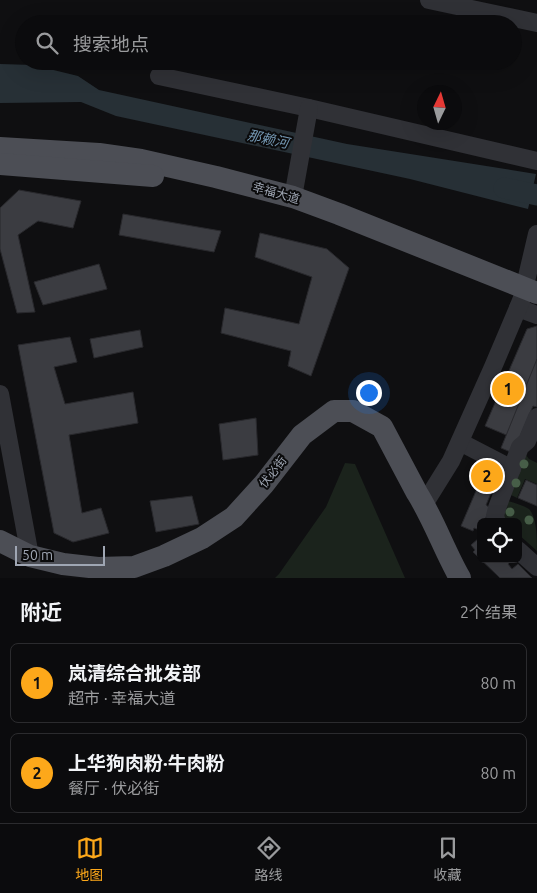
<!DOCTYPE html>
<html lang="zh">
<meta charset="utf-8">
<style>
:root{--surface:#0b0b0d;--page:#19191b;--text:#f1f3f6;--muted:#9a9b9d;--line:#2b2b2e;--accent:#fda81a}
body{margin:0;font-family:Ubuntu,"Noto Sans SC",sans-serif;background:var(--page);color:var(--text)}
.controls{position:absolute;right:15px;bottom:15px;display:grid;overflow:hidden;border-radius:8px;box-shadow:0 5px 20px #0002}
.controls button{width:45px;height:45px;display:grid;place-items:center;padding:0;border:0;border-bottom:1px solid var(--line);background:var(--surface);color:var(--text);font:25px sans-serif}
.compass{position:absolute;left:417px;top:85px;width:45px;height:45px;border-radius:50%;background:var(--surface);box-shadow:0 5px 20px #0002;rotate:5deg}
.scale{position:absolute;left:15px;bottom:12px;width:90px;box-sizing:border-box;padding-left:5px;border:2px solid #9fa6b3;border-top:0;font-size:14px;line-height:18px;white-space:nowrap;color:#9fa6b3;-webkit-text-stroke:4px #0a0a0b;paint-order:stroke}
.you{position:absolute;left:368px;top:392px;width:18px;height:18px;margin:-12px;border:4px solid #fff;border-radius:50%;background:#1a73e8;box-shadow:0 0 0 8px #1a73e833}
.badge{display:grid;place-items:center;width:32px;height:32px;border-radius:50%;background:var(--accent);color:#111;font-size:16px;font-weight:700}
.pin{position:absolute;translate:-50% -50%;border:2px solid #fff;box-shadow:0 1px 5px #0006}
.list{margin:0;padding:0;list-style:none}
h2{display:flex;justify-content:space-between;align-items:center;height:65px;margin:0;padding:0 20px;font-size:21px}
h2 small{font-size:16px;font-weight:400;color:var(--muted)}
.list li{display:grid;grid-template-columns:32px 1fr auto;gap:15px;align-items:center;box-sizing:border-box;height:80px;margin:0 10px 10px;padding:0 10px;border:1px solid var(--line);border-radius:8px}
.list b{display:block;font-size:19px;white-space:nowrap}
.list p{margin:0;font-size:16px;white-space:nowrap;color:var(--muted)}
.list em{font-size:16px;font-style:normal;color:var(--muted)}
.icon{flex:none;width:28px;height:28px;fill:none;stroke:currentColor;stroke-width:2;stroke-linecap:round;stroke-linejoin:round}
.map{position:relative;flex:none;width:537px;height:578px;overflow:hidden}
.search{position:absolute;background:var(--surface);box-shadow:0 5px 20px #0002;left:15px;right:15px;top:15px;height:55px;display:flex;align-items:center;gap:12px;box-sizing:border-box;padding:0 18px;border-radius:28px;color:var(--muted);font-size:19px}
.sheet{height:245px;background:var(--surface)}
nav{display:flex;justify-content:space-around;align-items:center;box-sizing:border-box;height:70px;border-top:1px solid var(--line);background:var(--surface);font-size:14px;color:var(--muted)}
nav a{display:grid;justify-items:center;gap:2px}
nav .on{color:var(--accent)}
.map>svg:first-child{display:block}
.green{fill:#1b231c}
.water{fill:#273036}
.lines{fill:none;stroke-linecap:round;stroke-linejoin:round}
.river{stroke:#273036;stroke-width:21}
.building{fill:#3b3c41;stroke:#29292d}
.minor{stroke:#303136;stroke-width:18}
.major{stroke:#4c4e55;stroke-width:22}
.tree{fill:#475e48}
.labels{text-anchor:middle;stroke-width:4;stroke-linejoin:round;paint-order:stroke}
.street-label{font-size:12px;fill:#9fa6b3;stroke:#0a0a0b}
.water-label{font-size:14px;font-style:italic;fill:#7396b1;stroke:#0a0a0b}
</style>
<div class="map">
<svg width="537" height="578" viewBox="0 0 537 578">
<rect width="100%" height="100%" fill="#0f0f11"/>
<g class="green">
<path d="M528 449 526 455 529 459 537 463V484L525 479 517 498 511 495Z"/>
<path d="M345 463 355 464 405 578H275L279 574 326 507Z"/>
<path d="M506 500C513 503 523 505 529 509 537 518 537 538 537 551L518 534V522H507L504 518 501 506Z"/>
</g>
<path class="water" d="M0 64 33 65 78 76 99 90 347 144 536 174 528 209 410 179 116 116 81 102 0 103Z"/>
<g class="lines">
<path class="river" d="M504 188 537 195"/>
</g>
<g class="building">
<path d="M19 190 81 201 73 228 38 221 18 235 35 312 17 313 0 249V208Z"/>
<path d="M123 214 221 231 214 252 119 235Z"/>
<path d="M260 233 327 249 349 268 311 376 288 366 291 351 221 333 225 308 299 324 312 277 255 257Z"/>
<path d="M99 264 107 289 43 305 34 282Z"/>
<path d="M537 326V383L511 437 485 426 527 329Z"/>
<path d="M140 330 143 347 94 358 90 339Z"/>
<path d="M70 337 77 362 54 367 65 404 133 392 138 423 69 435 82 513 101 508 109 533 73 542 54 533 18 345Z"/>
<path d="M537 359V407L533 406 513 453 501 448Z"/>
<path d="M256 418 258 455 223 460 219 424Z"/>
<path d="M488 463 506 470 497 490 493 488 486 505 490 508 484 522H481L480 530 474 528 473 531 461 526Z"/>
<path d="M526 480 537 485V506L518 498Z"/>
<path d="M192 496 199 524 156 532 150 501Z"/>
<path d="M479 538 481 539V559H513L508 564 512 569 518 564 532 578H500L473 552 475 550 471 545Z"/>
</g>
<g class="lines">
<g class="minor">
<path d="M429 0 537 23"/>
<path d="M159 76 309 108 537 161"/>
<path d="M293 197 309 108"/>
<path d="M518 308 537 315"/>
<path d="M0 394 30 556"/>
<path d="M460 442 512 469"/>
<path d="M423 503 428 498 451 461 493 367 518 308 522 298 537 234"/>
<path d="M497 522 495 516 497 508 520 447 527 441 537 417"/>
<path d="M518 550 537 567"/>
</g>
<g class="major">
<path d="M0 148 99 154 141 160 216 177 293 197 339 214 537 293"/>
<path d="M0 164 153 176"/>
<path d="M0 541 30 556 63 564 98 568 134 567 164 556 202 538 234 517 264 484 302 435 334 411H353L382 427 417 493C434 520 444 550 460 578"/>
</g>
</g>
<g class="tree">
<circle cx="524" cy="464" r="4.5"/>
<circle cx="516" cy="483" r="4.5"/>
<circle cx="510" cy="512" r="4.5"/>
<circle cx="529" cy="520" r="4.5"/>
</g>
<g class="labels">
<g class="street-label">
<text transform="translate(276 193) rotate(16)" y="4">幸福大道</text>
<text transform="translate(273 472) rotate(-52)" y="4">伏必街</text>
</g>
<g class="water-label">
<text transform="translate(268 139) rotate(12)" y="5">那赖河</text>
</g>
</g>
</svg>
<div class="controls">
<button><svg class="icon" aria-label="locate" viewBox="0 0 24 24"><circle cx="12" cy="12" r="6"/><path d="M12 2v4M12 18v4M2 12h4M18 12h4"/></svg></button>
</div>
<svg class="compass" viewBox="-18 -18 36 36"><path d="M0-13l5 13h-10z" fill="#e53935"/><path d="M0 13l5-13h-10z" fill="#9a9b9d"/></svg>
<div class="scale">50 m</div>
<div class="you"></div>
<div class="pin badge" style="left:508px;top:389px">1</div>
<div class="pin badge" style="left:487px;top:476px">2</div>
<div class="search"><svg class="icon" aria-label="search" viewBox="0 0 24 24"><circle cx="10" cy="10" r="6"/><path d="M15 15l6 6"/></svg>搜索地点</div>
</div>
<section class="sheet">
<h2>附近<small>2个结果</small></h2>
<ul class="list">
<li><span class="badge">1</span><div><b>岚清综合批发部</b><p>超市 · 幸福大道</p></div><em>80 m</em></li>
<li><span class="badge">2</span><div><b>上华狗肉粉·牛肉粉</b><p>餐厅 · 伏必街</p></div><em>80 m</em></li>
</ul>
</section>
<nav>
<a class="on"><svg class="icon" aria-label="map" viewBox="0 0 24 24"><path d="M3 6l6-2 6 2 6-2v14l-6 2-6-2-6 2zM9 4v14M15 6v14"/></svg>地图</a>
<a><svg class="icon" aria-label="directions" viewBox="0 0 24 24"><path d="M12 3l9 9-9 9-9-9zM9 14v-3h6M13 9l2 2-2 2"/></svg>路线</a>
<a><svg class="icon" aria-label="saved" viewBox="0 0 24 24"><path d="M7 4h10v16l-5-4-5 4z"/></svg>收藏</a>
</nav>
